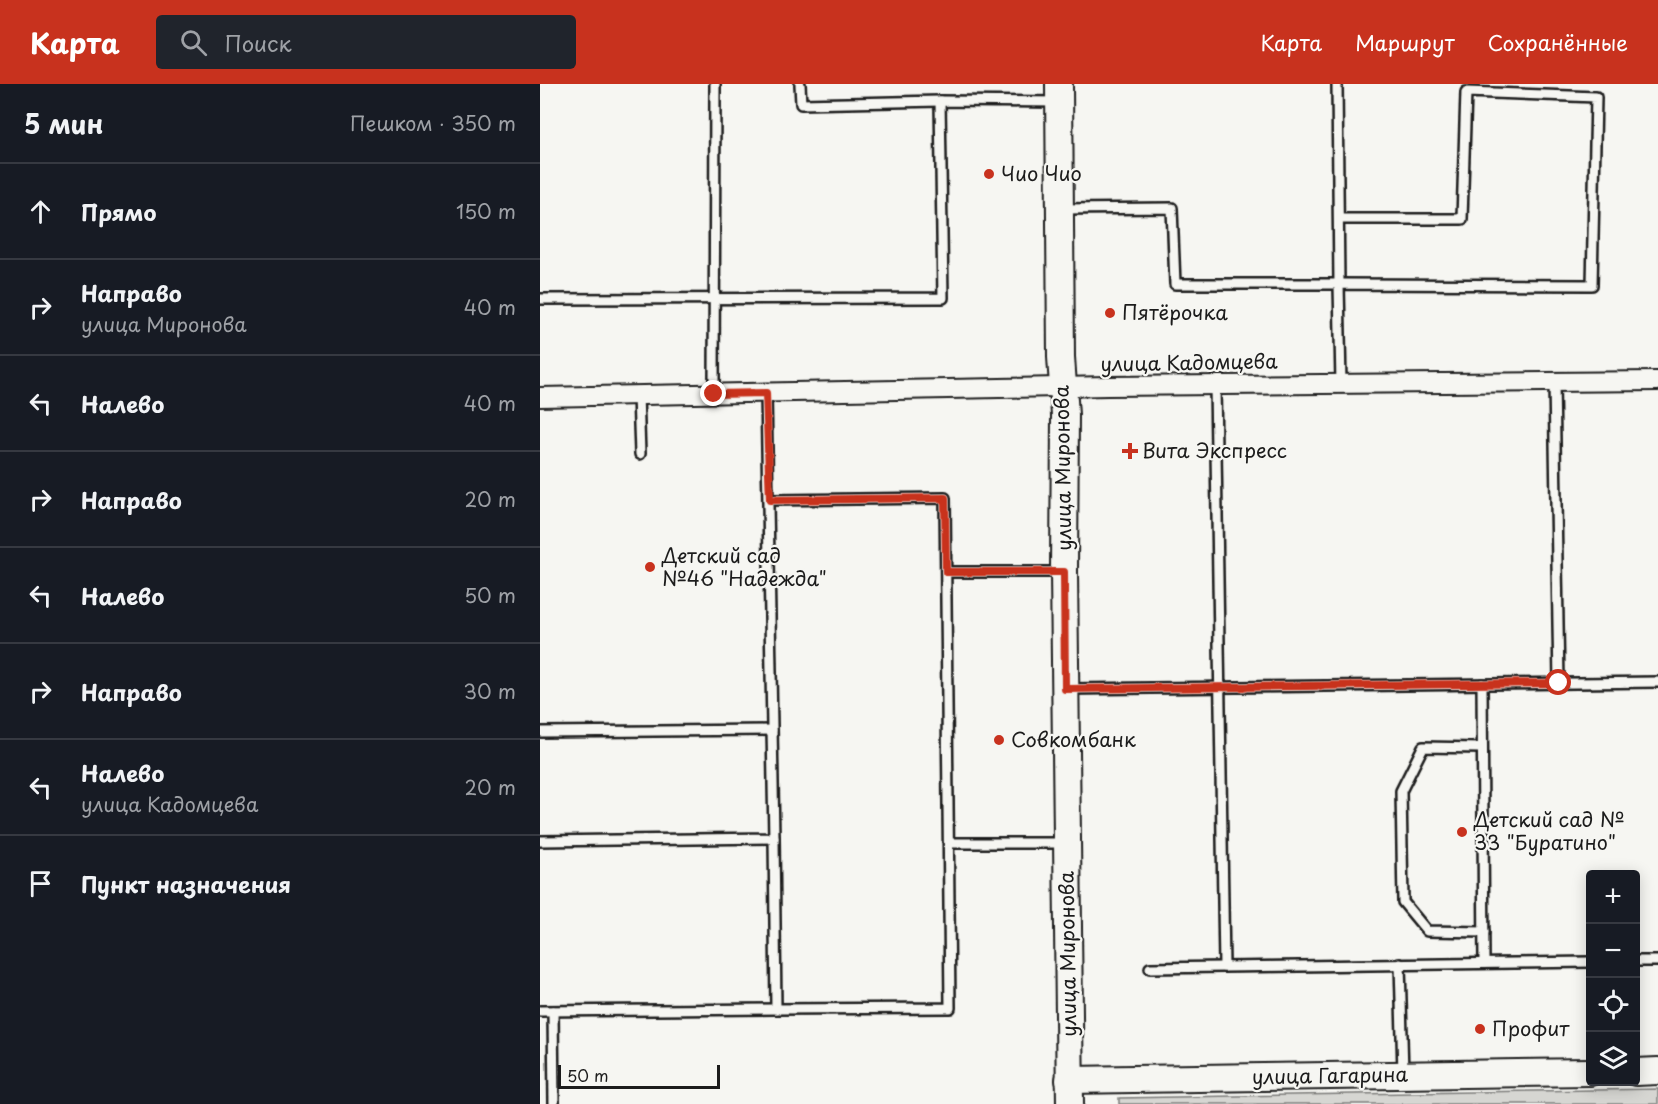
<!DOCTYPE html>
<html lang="ru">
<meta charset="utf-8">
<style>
:root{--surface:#171b24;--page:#20242c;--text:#f1f3f6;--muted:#9ea1a6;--line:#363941;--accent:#c8321e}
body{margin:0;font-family:"Playpen Sans",sans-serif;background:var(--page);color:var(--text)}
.controls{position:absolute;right:18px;bottom:18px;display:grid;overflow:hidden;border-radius:6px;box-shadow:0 3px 15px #0003}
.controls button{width:54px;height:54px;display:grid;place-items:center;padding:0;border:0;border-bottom:2px solid var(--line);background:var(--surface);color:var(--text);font:30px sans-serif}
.scale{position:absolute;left:18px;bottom:15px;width:162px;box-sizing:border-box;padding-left:6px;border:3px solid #1c1c1c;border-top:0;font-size:16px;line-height:21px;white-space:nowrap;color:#1c1c1c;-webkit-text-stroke:4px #f6f6f2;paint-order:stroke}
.stop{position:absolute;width:18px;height:18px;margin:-14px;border:4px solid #c8321e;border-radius:50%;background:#fff}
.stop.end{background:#c8321e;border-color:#fff;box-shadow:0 2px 6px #0008}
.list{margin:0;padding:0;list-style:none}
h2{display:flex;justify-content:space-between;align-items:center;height:78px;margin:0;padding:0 24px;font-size:26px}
h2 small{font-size:20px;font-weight:400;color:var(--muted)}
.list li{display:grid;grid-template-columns:39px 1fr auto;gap:18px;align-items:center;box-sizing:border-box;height:96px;padding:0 24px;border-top:2px solid var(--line)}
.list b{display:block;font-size:22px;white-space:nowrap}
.list p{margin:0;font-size:20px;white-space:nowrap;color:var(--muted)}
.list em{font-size:20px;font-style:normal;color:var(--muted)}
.icon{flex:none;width:33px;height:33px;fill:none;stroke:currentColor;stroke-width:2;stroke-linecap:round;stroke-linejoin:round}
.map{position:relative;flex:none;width:1118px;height:1020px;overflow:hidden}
header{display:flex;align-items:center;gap:36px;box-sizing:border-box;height:84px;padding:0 30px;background:var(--accent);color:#fff}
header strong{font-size:28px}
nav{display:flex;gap:33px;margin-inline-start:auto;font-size:21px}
.search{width:420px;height:54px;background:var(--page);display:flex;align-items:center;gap:15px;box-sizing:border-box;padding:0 21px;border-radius:6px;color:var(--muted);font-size:22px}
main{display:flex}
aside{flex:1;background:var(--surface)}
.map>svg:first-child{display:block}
.green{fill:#d6d6d2;stroke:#797977;stroke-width:1.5}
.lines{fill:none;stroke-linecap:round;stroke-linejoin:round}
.lane-casing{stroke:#1c1c1c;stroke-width:14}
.street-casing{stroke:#1c1c1c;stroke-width:22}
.secondary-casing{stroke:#1c1c1c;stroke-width:30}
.lane{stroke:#f6f6f2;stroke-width:9}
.street{stroke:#f6f6f2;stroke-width:18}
.secondary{stroke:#f6f6f2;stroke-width:26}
.route{stroke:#c8321e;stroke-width:8}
.poi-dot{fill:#c8321e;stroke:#f6f6f2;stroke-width:2}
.labels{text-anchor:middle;stroke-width:4.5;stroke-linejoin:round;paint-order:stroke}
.poi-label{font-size:20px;fill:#1c1c1c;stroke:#f6f6f2;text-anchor:start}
.street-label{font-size:20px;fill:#1c1c1c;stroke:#f6f6f2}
</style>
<header>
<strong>Карта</strong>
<div class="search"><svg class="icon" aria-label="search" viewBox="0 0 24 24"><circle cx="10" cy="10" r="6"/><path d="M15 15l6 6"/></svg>Поиск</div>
<nav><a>Карта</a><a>Маршрут</a><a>Сохранённые</a></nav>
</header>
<main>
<aside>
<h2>5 мин<small>Пешком · 350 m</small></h2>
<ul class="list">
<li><svg class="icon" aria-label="ahead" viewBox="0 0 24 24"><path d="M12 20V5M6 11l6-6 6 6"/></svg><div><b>Прямо</b></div><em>150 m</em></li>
<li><svg class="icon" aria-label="right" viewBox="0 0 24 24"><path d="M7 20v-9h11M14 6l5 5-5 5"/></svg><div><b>Направо</b><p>улица Миронова</p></div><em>40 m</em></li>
<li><svg class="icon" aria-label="left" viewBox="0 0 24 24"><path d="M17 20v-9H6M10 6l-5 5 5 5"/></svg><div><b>Налево</b></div><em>40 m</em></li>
<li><svg class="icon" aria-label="right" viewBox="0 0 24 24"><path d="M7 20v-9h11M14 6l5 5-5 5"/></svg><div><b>Направо</b></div><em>20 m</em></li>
<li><svg class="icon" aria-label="left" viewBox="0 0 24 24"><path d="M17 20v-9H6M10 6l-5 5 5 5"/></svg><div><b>Налево</b></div><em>50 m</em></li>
<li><svg class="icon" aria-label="right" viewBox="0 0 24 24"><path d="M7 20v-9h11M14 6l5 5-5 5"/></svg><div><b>Направо</b></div><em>30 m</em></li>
<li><svg class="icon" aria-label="left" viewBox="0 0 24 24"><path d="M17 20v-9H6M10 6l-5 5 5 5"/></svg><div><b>Налево</b><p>улица Кадомцева</p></div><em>20 m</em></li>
<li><svg class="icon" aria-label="arrive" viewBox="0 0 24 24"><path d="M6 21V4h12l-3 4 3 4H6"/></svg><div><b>Пункт назначения</b></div></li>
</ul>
</aside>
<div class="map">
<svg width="1118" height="1020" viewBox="0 0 1118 1020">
<rect width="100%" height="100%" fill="#f6f6f2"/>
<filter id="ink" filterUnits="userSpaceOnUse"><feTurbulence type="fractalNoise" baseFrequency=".0167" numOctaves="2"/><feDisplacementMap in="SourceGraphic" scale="12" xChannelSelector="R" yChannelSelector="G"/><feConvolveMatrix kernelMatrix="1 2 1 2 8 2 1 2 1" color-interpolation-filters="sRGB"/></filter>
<g filter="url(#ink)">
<path class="green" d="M1118 1005V1020H579V1014Z"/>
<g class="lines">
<defs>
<g id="lane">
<path d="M260 0 261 20 400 17"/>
<path d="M520 125 632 124 635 200H799L797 0"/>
<path d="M799 135H922L926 8 1056 13 1052 201 799 200 801 300"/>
<path d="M0 215 403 214 400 17 518 18"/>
<path d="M1014 298 1019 599"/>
<path d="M675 301 684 883"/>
<path d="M174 310 175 0"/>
<path d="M98 311 100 370"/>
<path d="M229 416 405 414 410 924 236 925 234 754"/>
<path d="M406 488H524"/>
<path d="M942 600 944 879"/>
<path d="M527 605 1118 598"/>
<path d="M0 648 232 646"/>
<path d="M941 664 883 663 861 707 863 818 887 847 944 848"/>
<path d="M0 757 234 754 226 309"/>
<path d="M409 759H527"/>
<path d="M1096 877H1118"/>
<path d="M860 880 863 989"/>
<path d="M610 884 1050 878"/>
<path d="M0 927 236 925"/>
<path d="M13 927 14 1020"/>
</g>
<path id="street" d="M0 313 568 302 1118 297"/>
<g id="secondary">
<path d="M519 0 521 273 525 331 524 488 530 1020"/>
<path d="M1096 988 1118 987"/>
<path d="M529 996 1050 988"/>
</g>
</defs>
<use href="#lane" class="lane-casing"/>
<use href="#street" class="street-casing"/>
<use href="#secondary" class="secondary-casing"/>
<use href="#lane" class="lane"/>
<use href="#street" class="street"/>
<use href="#secondary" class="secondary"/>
</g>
</g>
<g class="lines" filter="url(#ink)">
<path class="route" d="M174 310 226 309 230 416 405 414 406 488H524L525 605 1019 599"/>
</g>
<g class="poi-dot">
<circle cx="449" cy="90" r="6"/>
<circle cx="570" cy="229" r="6"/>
<path d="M587 358h6v6h6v6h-6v6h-6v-6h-6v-6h6z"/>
<circle cx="110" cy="483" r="6"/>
<circle cx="459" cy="656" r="6"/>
<circle cx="922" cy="748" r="6"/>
<circle cx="940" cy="945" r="6"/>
</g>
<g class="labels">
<g class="poi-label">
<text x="461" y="97">Чио Чио</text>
<text x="582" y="236">Пятёрочка</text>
<text x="602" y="374">Вита Экспресс</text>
<text x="122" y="479">Детский сад<tspan x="122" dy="23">№46 "Надежда"</tspan></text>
<text x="471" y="663">Совкомбанк</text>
<text x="934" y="743">Детский сад №<tspan x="934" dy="23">33 "Буратино"</tspan></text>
<text x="952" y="952">Профит</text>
</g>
<g class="street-label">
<text transform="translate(649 279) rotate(-1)" y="7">улица Кадомцева</text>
<text transform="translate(523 384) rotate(-91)" y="7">улица Миронова</text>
<text transform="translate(528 870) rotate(-91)" y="7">улица Миронова</text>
<text transform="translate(790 992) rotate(-1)" y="7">улица Гагарина</text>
</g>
</g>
</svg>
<div class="controls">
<button>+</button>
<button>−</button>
<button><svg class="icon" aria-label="locate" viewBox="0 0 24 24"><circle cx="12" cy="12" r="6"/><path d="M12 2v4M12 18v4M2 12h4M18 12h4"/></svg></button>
<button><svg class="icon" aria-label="layers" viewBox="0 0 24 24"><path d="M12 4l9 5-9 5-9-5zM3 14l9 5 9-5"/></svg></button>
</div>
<div class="scale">50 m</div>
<div class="stop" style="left:1019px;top:599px"></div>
<div class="stop end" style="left:174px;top:310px"></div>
</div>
</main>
